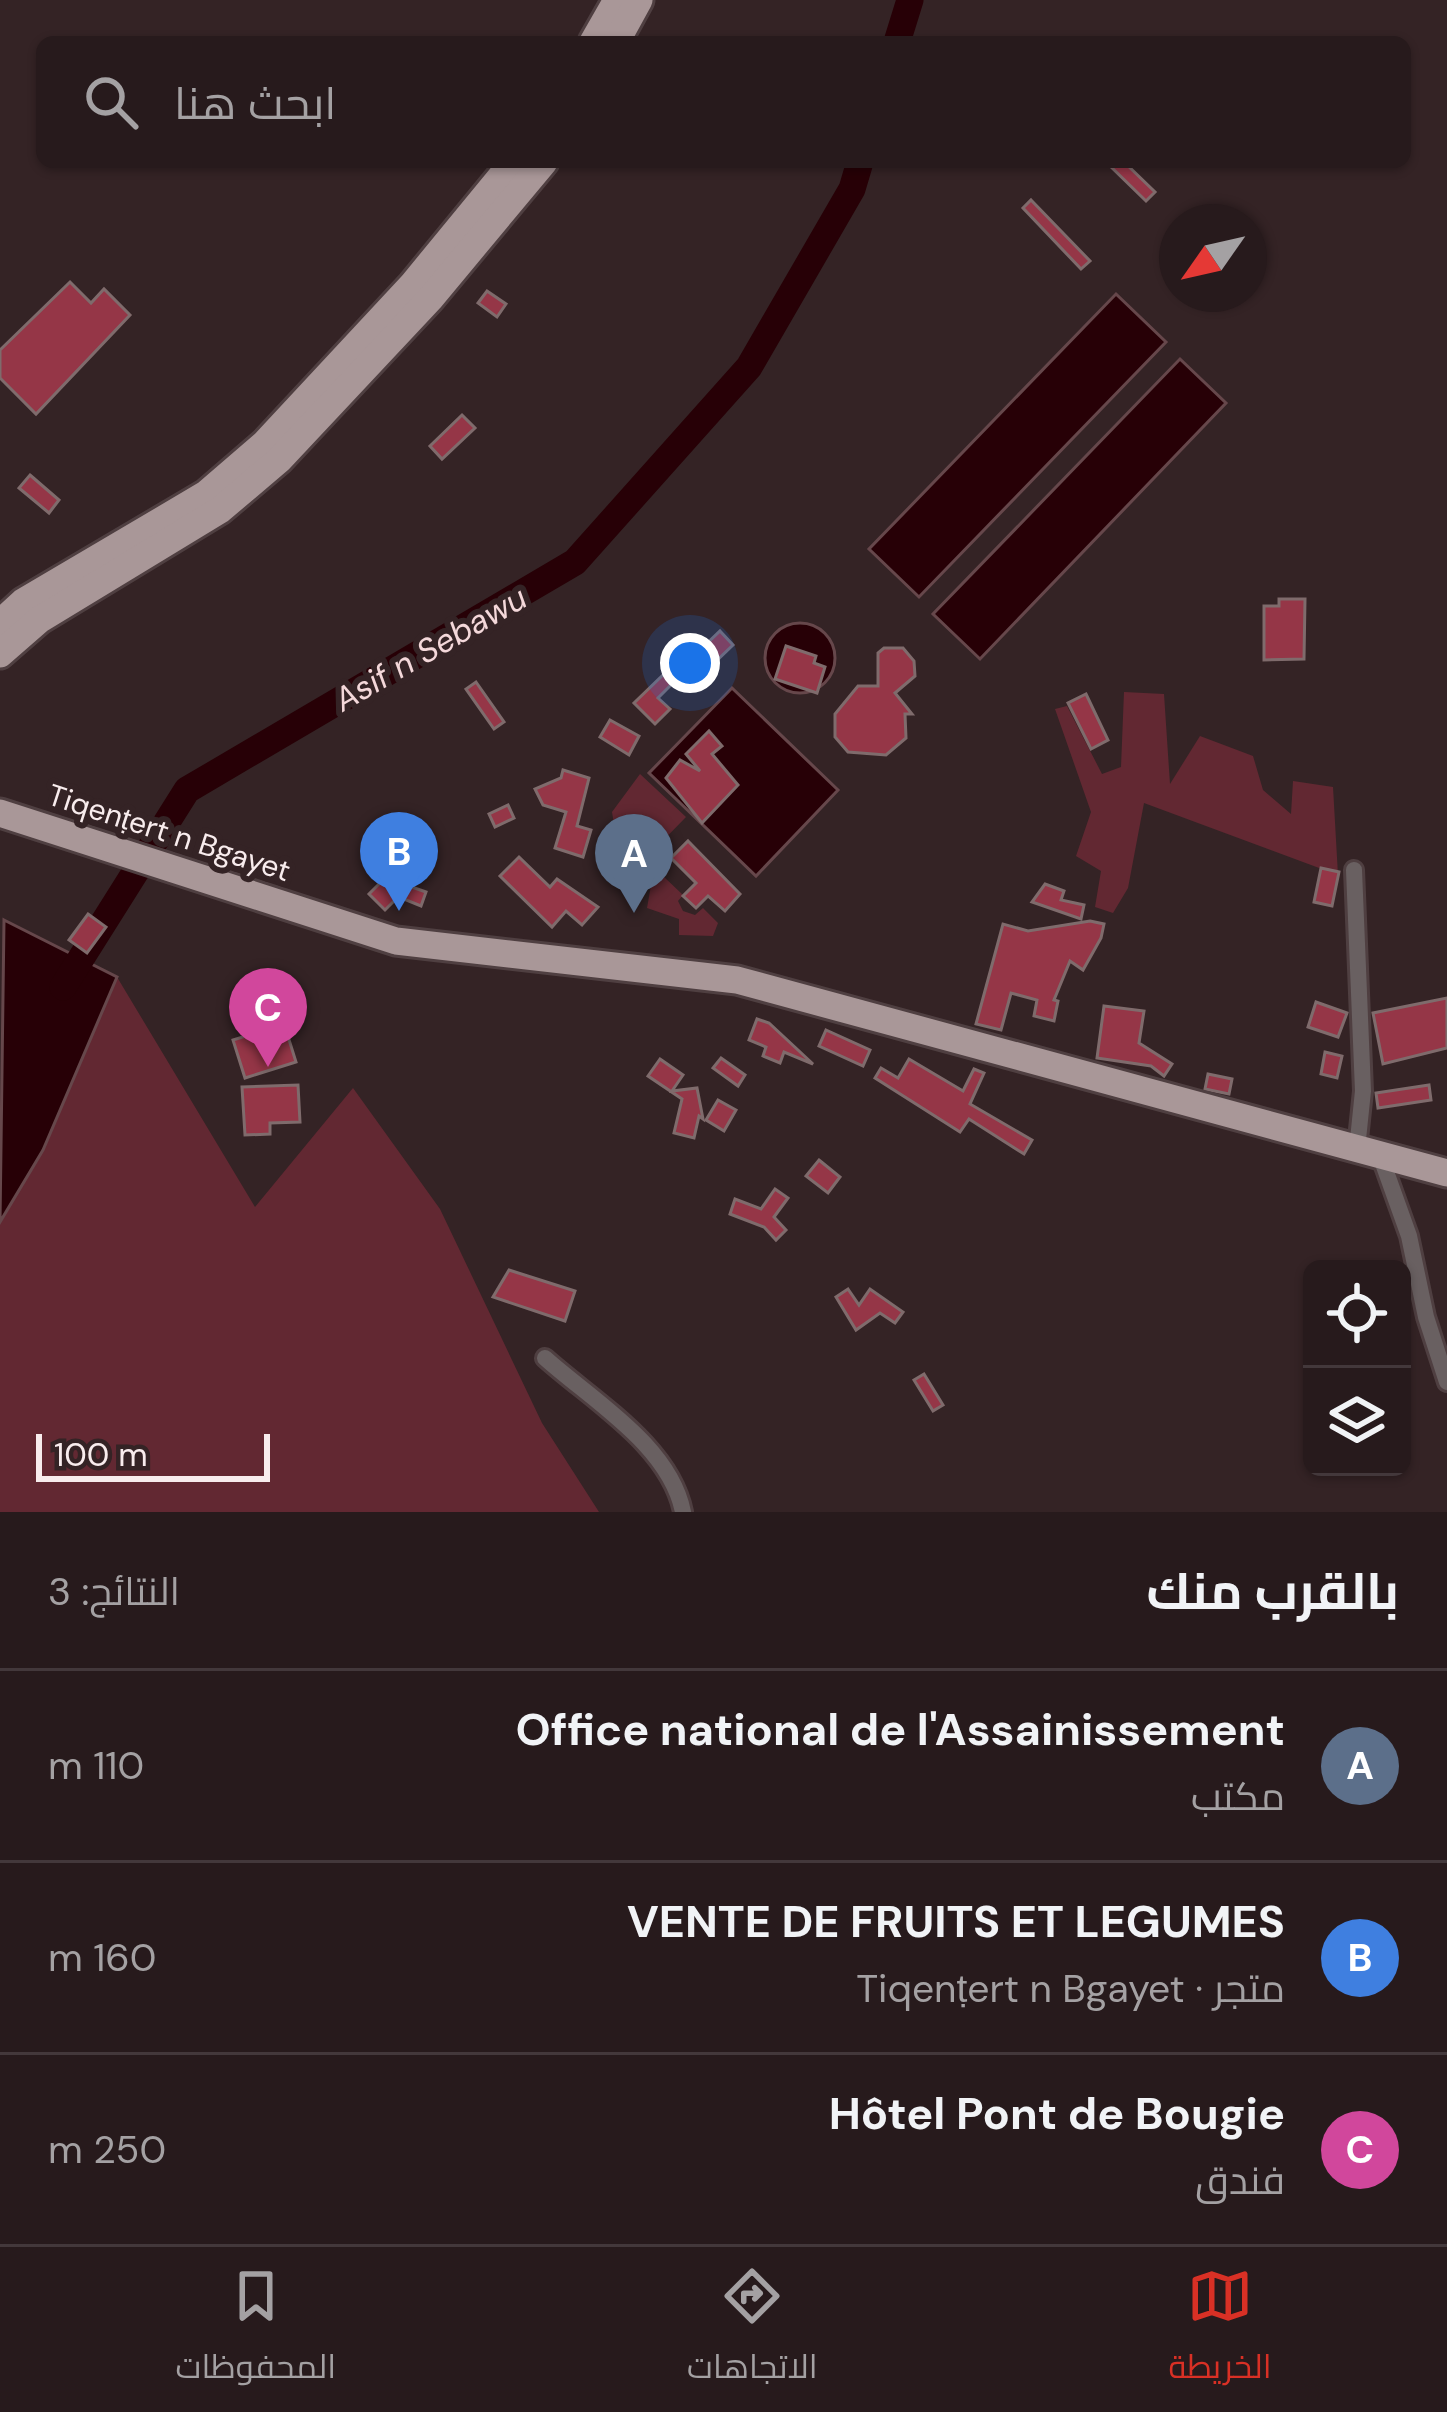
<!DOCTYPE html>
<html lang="ar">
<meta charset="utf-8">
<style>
:root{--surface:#271a1c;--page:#2f2325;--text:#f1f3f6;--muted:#a4a1a3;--line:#43383b;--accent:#d93025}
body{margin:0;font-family:"DM Sans",Cairo,sans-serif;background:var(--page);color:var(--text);direction:rtl}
.controls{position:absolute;right:36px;bottom:36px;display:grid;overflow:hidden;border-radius:18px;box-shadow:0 3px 9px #0004}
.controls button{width:108px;height:108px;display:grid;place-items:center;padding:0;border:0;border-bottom:3px solid var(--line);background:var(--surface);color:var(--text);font:60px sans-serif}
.compass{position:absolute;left:1159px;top:204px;width:108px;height:108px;border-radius:50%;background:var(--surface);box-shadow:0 3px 9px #0004;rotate:236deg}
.scale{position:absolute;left:36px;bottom:30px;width:234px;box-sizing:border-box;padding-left:12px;border:6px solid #f8eced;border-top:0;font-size:33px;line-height:42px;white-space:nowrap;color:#f8eced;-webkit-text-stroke:9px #342325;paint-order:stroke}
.you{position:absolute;left:690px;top:663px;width:42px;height:42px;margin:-30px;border:9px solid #fff;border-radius:50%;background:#1a73e8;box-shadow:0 0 0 18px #1a73e833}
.badge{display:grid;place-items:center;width:78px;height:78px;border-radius:50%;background:var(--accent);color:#fff;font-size:39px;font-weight:700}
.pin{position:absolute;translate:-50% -99px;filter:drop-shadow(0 3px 6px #0008)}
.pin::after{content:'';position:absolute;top:63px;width:42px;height:36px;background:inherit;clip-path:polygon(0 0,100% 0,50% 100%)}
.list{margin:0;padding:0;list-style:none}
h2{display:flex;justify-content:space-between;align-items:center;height:156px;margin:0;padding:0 48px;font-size:51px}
h2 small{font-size:39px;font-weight:400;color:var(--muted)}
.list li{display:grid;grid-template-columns:78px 1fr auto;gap:36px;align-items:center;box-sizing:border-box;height:192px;padding:0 48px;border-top:3px solid var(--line)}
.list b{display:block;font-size:45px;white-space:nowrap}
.list p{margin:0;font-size:39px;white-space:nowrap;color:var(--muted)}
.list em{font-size:39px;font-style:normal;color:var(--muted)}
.icon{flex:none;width:66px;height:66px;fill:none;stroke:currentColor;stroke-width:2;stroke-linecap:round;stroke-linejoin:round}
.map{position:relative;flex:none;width:1447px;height:1512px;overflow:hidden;direction:ltr}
.search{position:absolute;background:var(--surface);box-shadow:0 3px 9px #0004;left:36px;right:36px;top:36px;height:132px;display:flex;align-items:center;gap:30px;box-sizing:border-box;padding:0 42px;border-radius:18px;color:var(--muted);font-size:45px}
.sheet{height:732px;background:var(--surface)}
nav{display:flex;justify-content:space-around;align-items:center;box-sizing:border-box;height:168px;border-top:3px solid var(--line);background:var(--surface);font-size:33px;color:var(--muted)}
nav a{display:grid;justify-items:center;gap:6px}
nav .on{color:var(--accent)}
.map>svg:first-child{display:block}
.green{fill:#622832}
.water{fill:#270006;stroke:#66474b;stroke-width:3}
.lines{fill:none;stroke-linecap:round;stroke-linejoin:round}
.river{stroke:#270006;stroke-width:27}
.building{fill:#953647;stroke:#7f6b6c;stroke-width:3}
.street-casing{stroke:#4f3f41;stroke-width:22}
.primary-casing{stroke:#4f3f41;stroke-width:33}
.street{stroke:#696061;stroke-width:16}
.primary{stroke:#a99798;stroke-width:27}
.labels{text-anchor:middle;stroke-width:12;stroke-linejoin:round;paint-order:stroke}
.street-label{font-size:30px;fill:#f8eced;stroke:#342325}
.water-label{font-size:33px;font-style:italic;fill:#f4d8da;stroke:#342325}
</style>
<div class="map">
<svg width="1447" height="1512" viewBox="0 0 1447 1512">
<rect width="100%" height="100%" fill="#342325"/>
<g class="green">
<path d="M1124 692 1164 694 1170 784 1200 736 1253 756 1263 790 1291 814 1293 781 1333 787 1338 875 1144 803 1128 888 1113 913 1095 907 1101 871 1076 856 1091 812 1055 709 1067 706 1102 774 1121 767Z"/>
<path d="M640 774 686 817 648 856 633 903 626 900 612 812Z"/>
<path d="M653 874 663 876 683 895 678 901 683 911 695 915 703 908 718 923 713 936 679 935V919L647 908Z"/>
<path d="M117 977 255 1207 353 1088 440 1209 542 1423 599 1512H0V1222L43 1150Z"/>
</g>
<g class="water">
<path d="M1116 294 1166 342 919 597 869 549Z"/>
<path d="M1180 359 1226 403 980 659 933 614Z"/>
<circle cx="800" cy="658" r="35"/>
<path d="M732 688 838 790 756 876 649 773Z"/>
<path d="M4 920 117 977 43 1150 0 1222Z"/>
</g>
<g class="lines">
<g class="river">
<path d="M897 42 910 0"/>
<path d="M63 987 187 790 575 562 749 367 852 189 860 162"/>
</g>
</g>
<g class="building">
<path d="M1106 162H1124L1155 192 1146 201Z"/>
<path d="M1031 200 1090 261 1081 269 1023 208Z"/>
<path d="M70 282 91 303 104 289 130 315 36 414 0 378V350Z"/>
<path d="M487 291 506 304 497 317 478 303Z"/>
<path d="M462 415 475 428 442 459 430 446Z"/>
<path d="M30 475 59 500 49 513 19 488Z"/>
<path d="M1279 599H1305L1304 659 1264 660V606H1279Z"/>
<path d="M720 631 733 645 711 666 698 652Z"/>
<path d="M786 646 816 656 814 663 825 667 817 693 775 679Z"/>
<path d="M884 648H903L914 661 915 676 895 693 912 714H905L906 738 886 755 848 752 835 737V714L858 686H878V653Z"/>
<path d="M664 674 672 684 658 698 670 709 655 724 634 703Z"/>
<path d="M476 682 504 722 494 729 466 689Z"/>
<path d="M1086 694 1108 740 1091 749 1068 703Z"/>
<path d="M610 720 639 736 629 755 600 737Z"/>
<path d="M709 731 722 746 712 754 738 785 702 823 666 778 680 760 700 771 686 754Z"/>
<path d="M563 770 589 778 577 826 591 830 583 857 555 848 566 812 543 805 535 789 561 778Z"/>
<path d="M508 805 514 818 495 827 489 814Z"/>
<path d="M688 841 740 894 725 911 708 896 696 908 683 896 696 883 671 858Z"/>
<path d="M519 857 550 887 557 879 598 907 582 925 566 911 552 927 500 876Z"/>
<path d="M1321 868 1339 872 1332 906 1314 902Z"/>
<path d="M386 877 402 893 385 910 369 894Z"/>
<path d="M1045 884 1064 891 1061 900 1084 905 1081 919 1032 902Z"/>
<path d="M406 885 426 892 421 906 401 898Z"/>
<path d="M88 914 106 927 87 953 69 940Z"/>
<path d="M1090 921 1104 924 1101 938 1083 970 1070 961 1054 1000 1058 1001 1054 1021 1034 1016 1037 1000 1011 993 1001 1030 976 1024 1003 924 1028 931Z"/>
<path d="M1447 998V1048L1383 1064 1373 1013Z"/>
<path d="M1316 1002 1347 1013 1338 1037 1308 1027Z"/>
<path d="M1104 1006 1144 1011 1139 1043 1172 1064 1164 1076 1151 1066 1097 1058Z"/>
<path d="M757 1019 769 1023 813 1064 784 1052 780 1063 763 1056 766 1047 749 1040Z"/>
<path d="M271 1028 273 1034 286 1030 296 1062 245 1078 233 1040Z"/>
<path d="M826 1030 870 1050 863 1066 819 1046Z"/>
<path d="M1325 1052 1342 1056 1337 1078 1321 1074Z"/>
<path d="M721 1058 745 1075 738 1086 713 1068Z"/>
<path d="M660 1059 683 1075 672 1091 697 1088 703 1119 699 1116 694 1138 674 1133 682 1099 648 1076Z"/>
<path d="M909 1059 963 1091 974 1069 984 1073 970 1104 1032 1140 1024 1154 969 1119 960 1132 875 1078 881 1068 898 1078Z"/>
<path d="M1208 1074 1232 1079 1229 1094 1205 1089Z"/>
<path d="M298 1085 300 1122 270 1123V1134L245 1135 242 1087Z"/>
<path d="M1429 1085 1431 1100 1378 1108 1376 1093Z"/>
<path d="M718 1100 736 1110 724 1131 706 1120Z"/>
<path d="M819 1160 840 1177 828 1193 806 1176Z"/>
<path d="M775 1189 788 1198 774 1217 786 1230 776 1240 764 1227 730 1214 735 1199 761 1209Z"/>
<path d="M509 1270 575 1291 565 1321 493 1297Z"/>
<path d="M848 1289 859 1305 870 1289 903 1312 895 1323 880 1313 856 1330 836 1297Z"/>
<path d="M924 1374 943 1405 933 1411 914 1380Z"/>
</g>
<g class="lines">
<defs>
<g id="street">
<path d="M1354 870 1363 1091 1357 1149"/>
<path d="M1380 1155 1409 1236 1426 1317 1447 1382"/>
<path d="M545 1358C593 1401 670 1446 683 1512"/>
</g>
<g id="primary">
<path d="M593 42 617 0"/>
<path d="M616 42 639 0"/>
<path d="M0 623 23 602 206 494 265 443 412 285 513 162"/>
<path d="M0 654 39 620 220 510 279 460 430 299 544 162"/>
<path d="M0 813 396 941 737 980 1447 1173"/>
</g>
</defs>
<use href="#street" class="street-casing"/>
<use href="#primary" class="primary-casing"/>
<use href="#street" class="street"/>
<use href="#primary" class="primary"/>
</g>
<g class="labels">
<g class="street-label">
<text transform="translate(169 833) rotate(18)" y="10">Tiqenṭert n Bgayet</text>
</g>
<g class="water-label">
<text transform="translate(430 648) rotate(-30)" y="12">Asif n Sebawu</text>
</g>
</g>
</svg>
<div class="controls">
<button><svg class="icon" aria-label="locate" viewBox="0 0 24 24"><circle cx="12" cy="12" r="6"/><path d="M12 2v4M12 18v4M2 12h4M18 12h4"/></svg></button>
<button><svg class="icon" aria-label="layers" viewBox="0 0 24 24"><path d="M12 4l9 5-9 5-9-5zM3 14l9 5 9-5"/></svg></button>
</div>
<svg class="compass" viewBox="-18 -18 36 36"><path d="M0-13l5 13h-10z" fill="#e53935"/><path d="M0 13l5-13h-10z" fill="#a4a1a3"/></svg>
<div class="scale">100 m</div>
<div class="you"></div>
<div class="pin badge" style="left:634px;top:913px;background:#5c6f8a">A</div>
<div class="pin badge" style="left:399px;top:911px;background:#3f7fe0">B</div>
<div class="pin badge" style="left:268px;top:1067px;background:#d1479c">C</div>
<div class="search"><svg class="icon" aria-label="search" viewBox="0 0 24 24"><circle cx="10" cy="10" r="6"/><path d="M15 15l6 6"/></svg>ابحث هنا</div>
</div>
<section class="sheet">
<h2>بالقرب منك<small>النتائج: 3</small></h2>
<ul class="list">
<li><span class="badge" style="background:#5c6f8a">A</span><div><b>Office national de l'Assainissement</b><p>مكتب</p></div><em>110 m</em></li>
<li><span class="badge" style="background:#3f7fe0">B</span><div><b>VENTE DE FRUITS ET LEGUMES</b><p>متجر · Tiqenṭert n Bgayet</p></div><em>160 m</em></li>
<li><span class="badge" style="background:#d1479c">C</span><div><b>Hôtel Pont de Bougie</b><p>فندق</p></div><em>250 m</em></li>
</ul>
</section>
<nav>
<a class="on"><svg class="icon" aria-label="map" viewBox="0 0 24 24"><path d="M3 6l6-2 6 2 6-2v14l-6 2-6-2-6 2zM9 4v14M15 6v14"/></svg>الخريطة</a>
<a><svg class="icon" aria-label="directions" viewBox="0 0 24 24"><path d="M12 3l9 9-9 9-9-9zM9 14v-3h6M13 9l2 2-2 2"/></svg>الاتجاهات</a>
<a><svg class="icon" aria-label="saved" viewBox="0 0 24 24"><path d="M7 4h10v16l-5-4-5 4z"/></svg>المحفوظات</a>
</nav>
